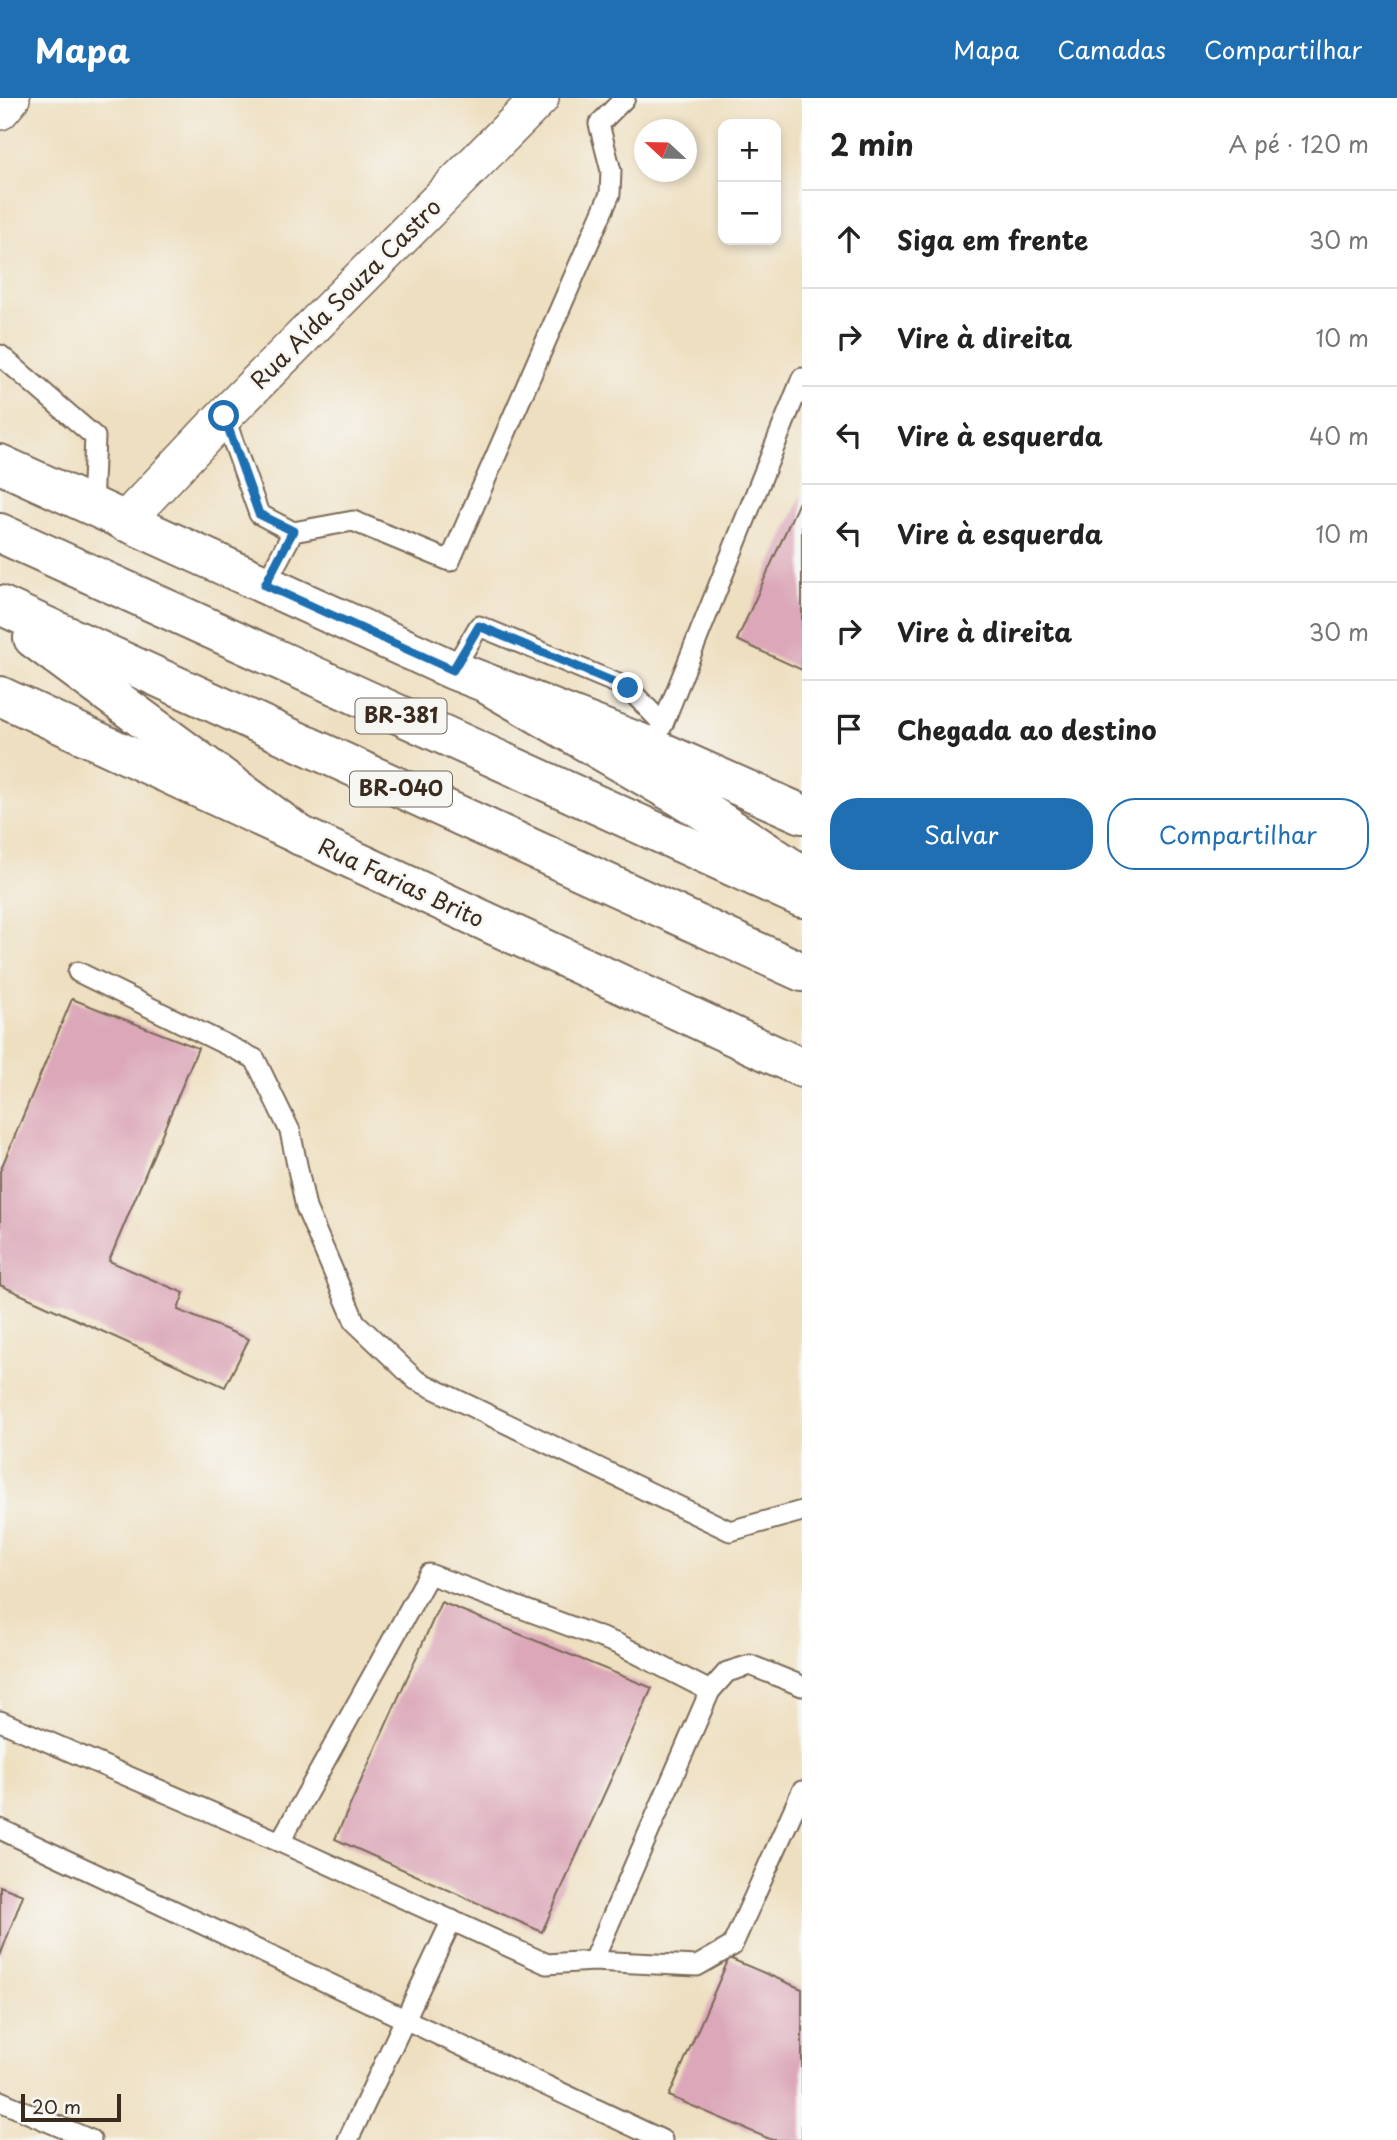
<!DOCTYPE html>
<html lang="pt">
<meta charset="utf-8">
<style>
:root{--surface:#fff;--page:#f6f6f6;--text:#222;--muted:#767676;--line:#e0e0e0;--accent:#1f6fb2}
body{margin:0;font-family:"Playpen Sans",sans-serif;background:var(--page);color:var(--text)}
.controls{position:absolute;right:21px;top:21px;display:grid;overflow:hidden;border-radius:14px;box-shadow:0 4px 10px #0003}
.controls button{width:63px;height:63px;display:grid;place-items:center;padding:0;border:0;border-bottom:2px solid var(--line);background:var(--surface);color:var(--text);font:35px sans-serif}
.compass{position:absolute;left:634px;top:21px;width:63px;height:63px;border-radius:50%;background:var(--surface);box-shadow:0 4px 10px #0003;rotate:292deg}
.scale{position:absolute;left:21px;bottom:18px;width:100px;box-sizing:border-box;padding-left:7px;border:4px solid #3b2a1e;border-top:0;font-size:19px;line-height:24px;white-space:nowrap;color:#3b2a1e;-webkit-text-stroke:5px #f6f6f2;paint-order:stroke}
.stop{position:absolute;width:21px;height:21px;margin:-16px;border:5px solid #1f6fb2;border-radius:50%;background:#fff}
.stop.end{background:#1f6fb2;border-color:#fff;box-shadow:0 2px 7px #0008}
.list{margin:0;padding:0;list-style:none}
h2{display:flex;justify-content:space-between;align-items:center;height:91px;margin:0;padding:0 28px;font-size:30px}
h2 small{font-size:23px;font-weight:400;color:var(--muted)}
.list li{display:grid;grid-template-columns:46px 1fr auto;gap:21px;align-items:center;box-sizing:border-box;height:98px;padding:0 28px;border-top:2px solid var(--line)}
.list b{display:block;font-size:26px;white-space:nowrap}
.list em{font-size:23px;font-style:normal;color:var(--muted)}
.actions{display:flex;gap:14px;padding:21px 28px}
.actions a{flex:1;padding:16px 0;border:2px solid var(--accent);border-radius:28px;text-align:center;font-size:24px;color:var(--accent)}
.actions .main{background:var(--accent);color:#fff}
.icon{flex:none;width:38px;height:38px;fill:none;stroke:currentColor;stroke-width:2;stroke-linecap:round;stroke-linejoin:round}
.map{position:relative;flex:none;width:802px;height:2042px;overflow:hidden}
header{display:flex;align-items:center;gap:42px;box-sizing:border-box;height:98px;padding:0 35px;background:var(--accent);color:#fff}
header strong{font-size:33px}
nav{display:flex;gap:38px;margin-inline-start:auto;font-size:24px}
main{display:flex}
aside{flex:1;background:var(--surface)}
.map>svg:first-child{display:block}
.building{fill:#dca8b9}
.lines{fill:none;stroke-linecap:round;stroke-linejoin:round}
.lane-casing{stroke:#7a6957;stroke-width:23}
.street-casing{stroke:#7a6957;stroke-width:40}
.primary-casing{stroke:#7a6957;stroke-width:42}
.highway-casing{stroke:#7a6957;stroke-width:42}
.lane{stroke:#fff;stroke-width:19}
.street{stroke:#fff;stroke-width:37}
.primary{stroke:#fff;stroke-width:38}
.highway{stroke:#fff;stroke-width:38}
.route{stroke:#1f6fb2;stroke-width:9}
.labels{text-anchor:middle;stroke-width:5;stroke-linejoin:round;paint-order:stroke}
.shield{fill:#f6f6f2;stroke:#73675e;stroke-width:2}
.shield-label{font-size:21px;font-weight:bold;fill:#3b2a1e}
.street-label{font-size:23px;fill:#3b2a1e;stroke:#f6f6f2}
</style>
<header>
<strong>Mapa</strong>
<nav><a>Mapa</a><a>Camadas</a><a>Compartilhar</a></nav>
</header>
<main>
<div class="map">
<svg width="802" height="2042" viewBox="0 0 802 2042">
<rect width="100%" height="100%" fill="#f6f6f2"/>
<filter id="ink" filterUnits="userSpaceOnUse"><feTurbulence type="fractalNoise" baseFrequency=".0143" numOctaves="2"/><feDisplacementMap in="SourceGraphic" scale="14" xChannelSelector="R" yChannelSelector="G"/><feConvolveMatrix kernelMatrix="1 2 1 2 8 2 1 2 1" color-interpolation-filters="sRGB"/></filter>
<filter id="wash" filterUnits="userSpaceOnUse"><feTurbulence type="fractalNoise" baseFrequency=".00686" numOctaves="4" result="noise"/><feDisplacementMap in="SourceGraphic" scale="28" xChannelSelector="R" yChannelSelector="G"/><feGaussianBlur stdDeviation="1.57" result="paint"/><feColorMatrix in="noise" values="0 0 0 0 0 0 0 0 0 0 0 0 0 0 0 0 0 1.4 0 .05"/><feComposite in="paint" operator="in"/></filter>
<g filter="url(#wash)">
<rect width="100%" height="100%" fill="#eedfc0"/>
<g id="blocks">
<g class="building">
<path d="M802 397V572L737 542Z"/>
<path d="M72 901 198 950 109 1163 184 1195 178 1212 249 1241 225 1289 0 1187V1073Z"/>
<path d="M441 1504 652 1590 542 1834 335 1741Z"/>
<path d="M0 1788 23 1797 0 1858Z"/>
<path d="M729 1860 802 1891V2042H772L669 1998Z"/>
</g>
</g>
</g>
<g filter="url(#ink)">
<use href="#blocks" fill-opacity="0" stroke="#7a6957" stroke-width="2"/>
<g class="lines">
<defs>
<g id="lane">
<path d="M0 257 95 339 92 408"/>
<path d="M224 318 259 416 293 434"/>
<path d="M265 487 293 434 353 423 450 463 610 96 611 73 599 26 625 0"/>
<path d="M453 572 479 528 628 590 663 626"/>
<path d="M651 649 663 626 802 280"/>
<path d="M78 874 255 961 290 1033 306 1110 355 1224 416 1282 730 1433 802 1413"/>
<path d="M0 1623 280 1744 547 1866 593 1863 710 1593 727 1574 750 1567 802 1588"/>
<path d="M0 1731 662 2042"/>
<path d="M280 1744 429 1476 618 1546 710 1593"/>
<path d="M593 1863 697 1868 732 1848 802 1693"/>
<path d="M0 2003 91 2042"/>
<path d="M348 2042 452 1822"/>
</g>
<g id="street">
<path d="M0 13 11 0"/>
<path d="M124 424 224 318 540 0"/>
</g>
<g id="primary">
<path d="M0 366 453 572 651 649 802 716"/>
<path d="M0 598 802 970"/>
</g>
<g id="highway">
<path d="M0 435 802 800"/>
<path d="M0 507 802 874"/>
<path d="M33 540 301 738"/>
<path d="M490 588 701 711 802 777"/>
</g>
</defs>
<use href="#lane" class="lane-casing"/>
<use href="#street" class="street-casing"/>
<use href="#primary" class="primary-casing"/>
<use href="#highway" class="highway-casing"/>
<use href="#lane" class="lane"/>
<use href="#street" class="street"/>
<use href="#primary" class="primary"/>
<use href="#highway" class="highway"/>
</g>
</g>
<g class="lines" filter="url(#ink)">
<path class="route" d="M224 318 259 416 293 433 265 487 453 572 479 528 628 590"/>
</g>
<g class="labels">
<g class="shield">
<rect x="355.5" y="600.5" width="91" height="35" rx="5"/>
<rect x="350" y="673.5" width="102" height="35" rx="5"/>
</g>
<g class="shield-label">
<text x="401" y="625">BR-381</text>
<text x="401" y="698">BR-040</text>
</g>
<g class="street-label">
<text transform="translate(346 196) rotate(-45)" y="8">Rua Aída Souza Castro</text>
<text transform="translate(401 785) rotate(25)" y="8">Rua Farias Brito</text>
</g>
</g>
</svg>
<div class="controls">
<button>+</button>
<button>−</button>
</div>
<svg class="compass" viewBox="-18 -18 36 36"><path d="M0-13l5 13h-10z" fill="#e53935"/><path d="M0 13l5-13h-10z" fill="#767676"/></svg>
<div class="scale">20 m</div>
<div class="stop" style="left:224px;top:318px"></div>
<div class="stop end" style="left:628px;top:590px"></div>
</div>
<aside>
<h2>2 min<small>A pé · 120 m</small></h2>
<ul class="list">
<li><svg class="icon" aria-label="ahead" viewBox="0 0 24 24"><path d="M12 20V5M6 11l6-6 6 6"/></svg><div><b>Siga em frente</b></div><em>30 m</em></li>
<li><svg class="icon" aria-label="right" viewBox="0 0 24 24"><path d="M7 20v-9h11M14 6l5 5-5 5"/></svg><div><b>Vire à direita</b></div><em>10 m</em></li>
<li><svg class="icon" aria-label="left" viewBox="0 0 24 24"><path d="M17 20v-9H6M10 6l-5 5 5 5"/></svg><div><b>Vire à esquerda</b></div><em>40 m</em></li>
<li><svg class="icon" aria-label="left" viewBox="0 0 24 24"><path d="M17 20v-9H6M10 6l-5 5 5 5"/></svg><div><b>Vire à esquerda</b></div><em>10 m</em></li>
<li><svg class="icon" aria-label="right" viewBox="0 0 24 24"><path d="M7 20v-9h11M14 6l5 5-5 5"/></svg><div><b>Vire à direita</b></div><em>30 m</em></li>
<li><svg class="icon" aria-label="arrive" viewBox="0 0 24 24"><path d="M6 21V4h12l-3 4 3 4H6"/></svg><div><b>Chegada ao destino</b></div></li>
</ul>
<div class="actions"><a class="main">Salvar</a><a>Compartilhar</a></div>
</aside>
</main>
